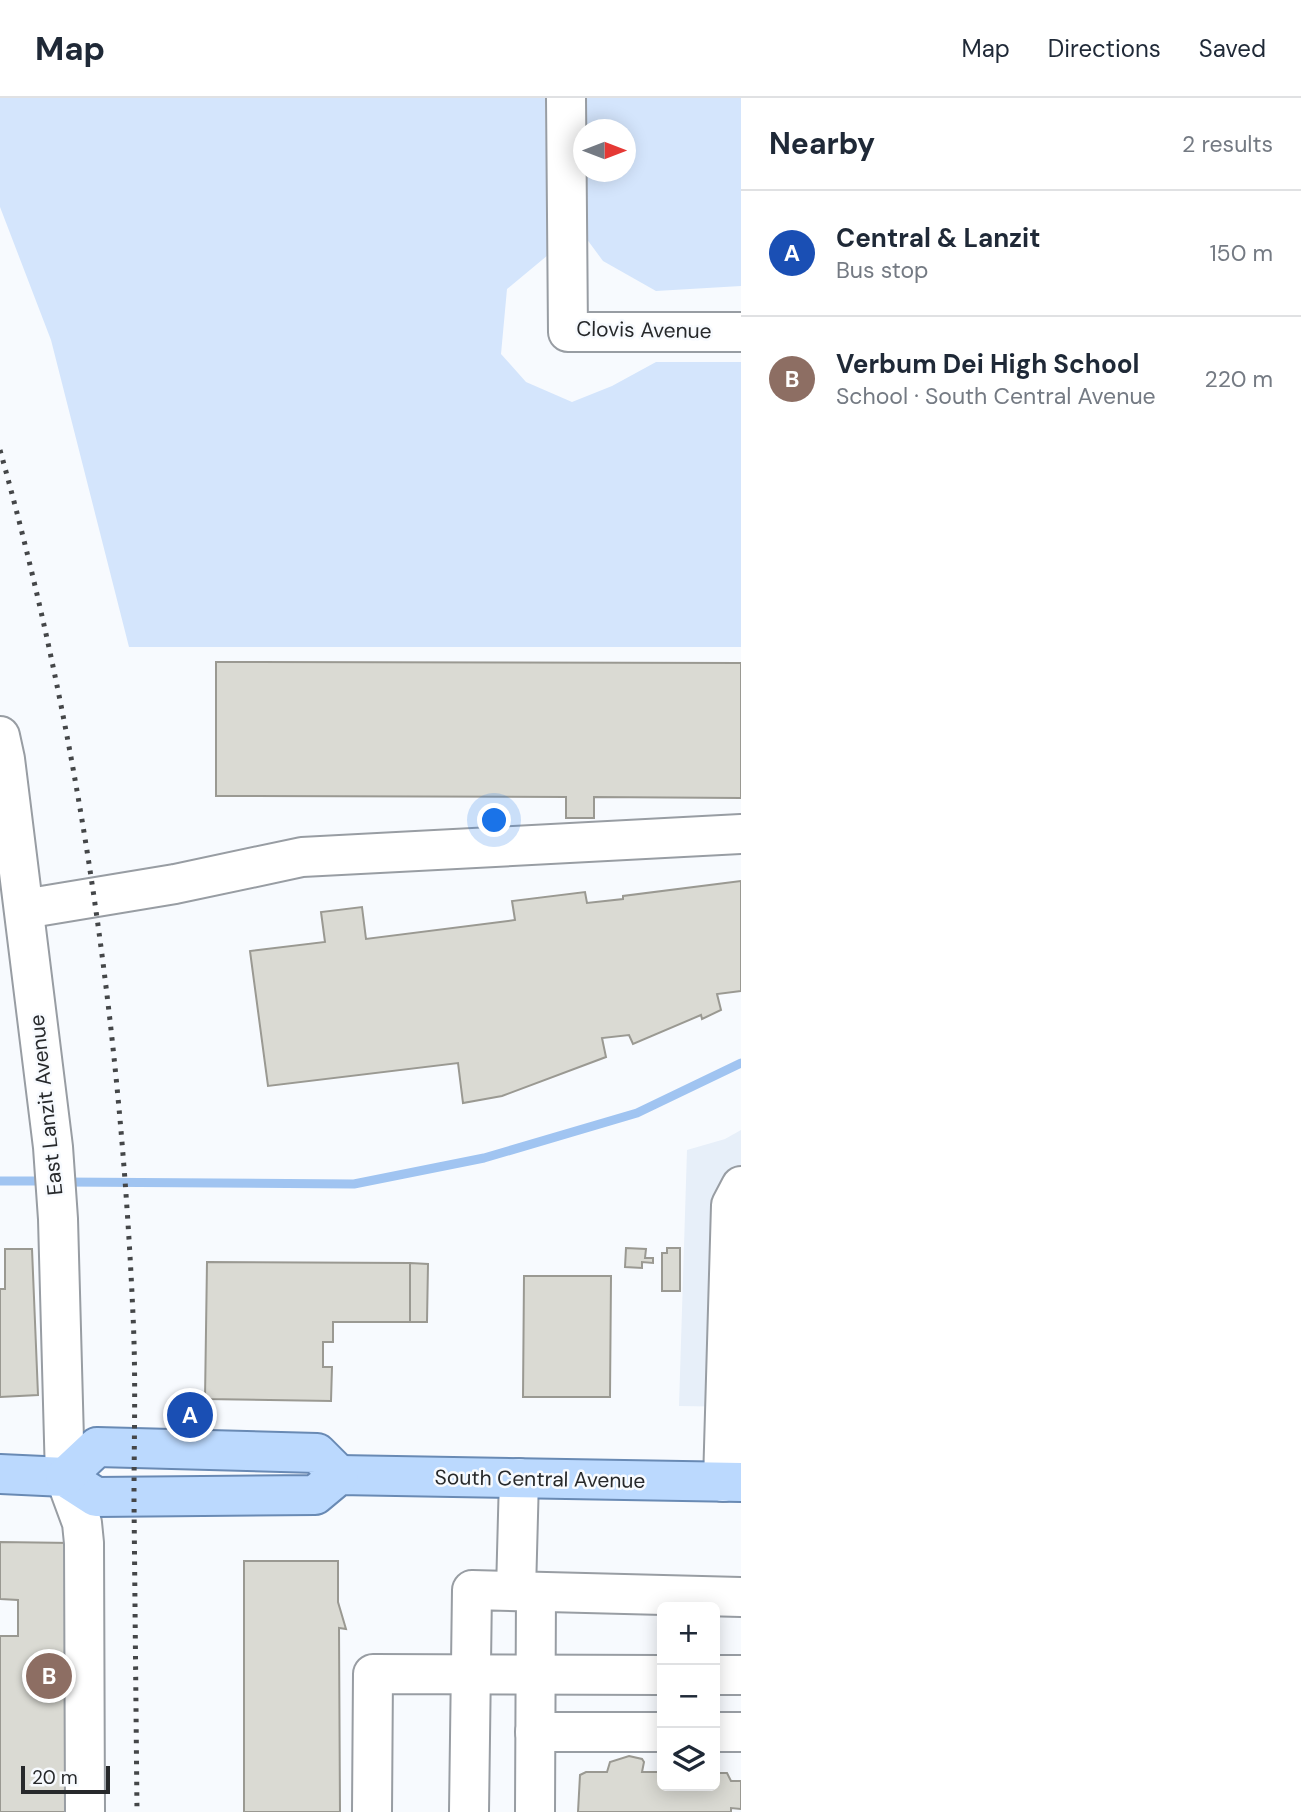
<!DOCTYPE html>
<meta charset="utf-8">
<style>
:root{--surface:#fff;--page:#f6f6f7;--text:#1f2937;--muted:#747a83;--line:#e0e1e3;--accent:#b45309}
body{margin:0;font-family:"DM Sans",sans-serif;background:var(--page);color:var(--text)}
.controls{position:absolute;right:21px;bottom:21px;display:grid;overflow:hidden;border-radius:10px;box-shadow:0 4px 18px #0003}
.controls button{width:63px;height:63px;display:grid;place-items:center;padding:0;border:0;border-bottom:2px solid var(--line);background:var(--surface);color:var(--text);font:35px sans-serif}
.compass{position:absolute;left:573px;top:21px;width:63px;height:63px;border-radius:50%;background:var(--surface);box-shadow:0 4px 18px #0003;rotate:90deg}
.scale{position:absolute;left:21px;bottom:18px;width:89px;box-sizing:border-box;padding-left:7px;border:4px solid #27292b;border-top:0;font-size:19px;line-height:24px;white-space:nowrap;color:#27292b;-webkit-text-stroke:5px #f7fafe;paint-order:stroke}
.you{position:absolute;left:495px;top:723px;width:24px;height:24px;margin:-18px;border:5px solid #fff;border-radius:50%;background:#1a73e8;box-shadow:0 0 0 10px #1a73e833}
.badge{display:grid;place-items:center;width:46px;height:46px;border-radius:50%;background:var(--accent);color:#fff;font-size:23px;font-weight:700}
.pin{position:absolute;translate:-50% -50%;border:4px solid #fff;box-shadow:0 2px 7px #0006}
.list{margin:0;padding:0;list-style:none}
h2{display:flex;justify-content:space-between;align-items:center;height:91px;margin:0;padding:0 28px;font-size:30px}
h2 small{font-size:23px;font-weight:400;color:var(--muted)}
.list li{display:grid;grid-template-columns:46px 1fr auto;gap:21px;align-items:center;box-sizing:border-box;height:126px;padding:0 28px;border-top:2px solid var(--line)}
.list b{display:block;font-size:26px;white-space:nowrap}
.list p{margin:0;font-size:23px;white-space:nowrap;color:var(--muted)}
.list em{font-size:23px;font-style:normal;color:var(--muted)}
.icon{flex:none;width:38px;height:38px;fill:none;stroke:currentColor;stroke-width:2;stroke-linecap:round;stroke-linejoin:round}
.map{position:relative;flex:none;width:741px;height:1714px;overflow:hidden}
header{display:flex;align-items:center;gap:42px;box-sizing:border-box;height:98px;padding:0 35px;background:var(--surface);border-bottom:2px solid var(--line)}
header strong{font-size:33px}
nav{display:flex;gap:38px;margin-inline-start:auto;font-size:24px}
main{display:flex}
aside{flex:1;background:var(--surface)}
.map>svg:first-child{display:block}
.built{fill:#e7eff9}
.green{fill:#d4e5fc}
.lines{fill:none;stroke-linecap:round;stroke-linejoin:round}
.stream{stroke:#a0c4f1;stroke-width:9}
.building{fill:#dadad3;stroke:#9a9992;stroke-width:2}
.minor-casing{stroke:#989da3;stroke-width:42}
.major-casing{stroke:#698ab4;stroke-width:42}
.minor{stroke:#fff;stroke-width:38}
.major{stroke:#bbd9fe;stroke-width:38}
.rail{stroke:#444648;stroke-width:5;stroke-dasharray:3.5 7;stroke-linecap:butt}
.labels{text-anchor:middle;stroke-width:5;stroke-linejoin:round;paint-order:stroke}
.street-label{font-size:21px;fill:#27292b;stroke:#f7fafe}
</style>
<header>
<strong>Map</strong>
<nav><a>Map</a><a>Directions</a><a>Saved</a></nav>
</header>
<main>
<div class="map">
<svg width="741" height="1714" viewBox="0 0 741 1714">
<rect width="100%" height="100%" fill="#f7fafe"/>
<path class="built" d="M741 1032V1309L679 1308 687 1052 725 1041Z"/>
<g class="green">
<path d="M0 0H545L548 157 507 191 501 256 526 284 572 304 612 288 656 264H741V549H129L51 242 0 109Z"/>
<path d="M587 0H741V188L656 193 603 163 586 140 587 74H626V32L587 31Z"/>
</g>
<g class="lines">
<g class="stream">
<path d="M0 1083H46"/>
<path d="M63 1084 354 1086 484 1060 637 1015 741 965"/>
</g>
</g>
<g class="building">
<path d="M216 564 741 565V700L594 699V720H566V699L216 698Z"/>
<path d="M741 783V893L717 896 721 912 702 921 701 917 633 946 629 937 602 940 606 959 502 998 463 1005 458 965 268 988 250 853 325 844 321 814 362 809 366 841 515 822 512 803 585 794 587 805 623 801V798Z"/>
<path d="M626 1150 646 1151 645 1160H653V1165L642 1164V1170L625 1169Z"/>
<path d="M667 1150H680V1193H662V1155H667Z"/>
<path d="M5 1151H32L38 1297 0 1299V1191H5Z"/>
<path d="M207 1164 410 1165V1224H333V1244H323V1269H332L331 1303 205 1301Z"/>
<path d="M410 1165 428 1166 427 1224H410Z"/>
<path d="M524 1178H611L610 1299H523Z"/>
<path d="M0 1444 72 1445 70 1714H0V1538H18V1502L0 1501Z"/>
<path d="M244 1463H338V1504L346 1531 339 1530 340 1714H244Z"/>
<path d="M629 1658 642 1661 644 1664 642 1674H662V1688H715V1675H727L731 1683H741V1711L731 1710V1714H578L580 1677 586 1674H607L610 1664Z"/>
</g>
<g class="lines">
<defs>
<g id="minor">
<path d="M566 0 568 234H741"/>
<path d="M0 638 5 661 53 1049 58 1121 65 1379 82 1425 84 1445 85 1714"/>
<path d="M24 811 175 786 302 759 741 736"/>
<path d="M723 1384 731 1107 741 1088"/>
<path d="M516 1493 519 1380"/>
<path d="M715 1577H741"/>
<path d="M535 1634H662"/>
<path d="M715 1634H741"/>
<path d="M372 1714 373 1576 662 1577"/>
<path d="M469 1714 472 1492 741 1499"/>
<path d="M535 1714 536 1494"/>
</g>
<g id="major">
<path d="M0 1376 65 1379 96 1399 315 1397 339 1377 741 1384"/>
<path d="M65 1379 97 1349 317 1355 339 1377"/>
</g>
</defs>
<use href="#minor" class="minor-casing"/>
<use href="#major" class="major-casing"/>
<use href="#minor" class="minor"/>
<use href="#major" class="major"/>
<path class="rail" d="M0 352C79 634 120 924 133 1217 136 1279 134 1341 134 1403 135 1507 136 1610 137 1714"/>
</g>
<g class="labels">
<g class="street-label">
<text transform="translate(644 232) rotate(1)" y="7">Clovis Avenue</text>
<text transform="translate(46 1007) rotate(-96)" y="7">East Lanzit Avenue</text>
<text transform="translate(540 1381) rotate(1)" y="7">South Central Avenue</text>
</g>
</g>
</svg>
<div class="controls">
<button>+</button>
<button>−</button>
<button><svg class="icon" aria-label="layers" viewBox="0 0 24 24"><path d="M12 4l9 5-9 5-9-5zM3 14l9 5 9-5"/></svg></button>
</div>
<svg class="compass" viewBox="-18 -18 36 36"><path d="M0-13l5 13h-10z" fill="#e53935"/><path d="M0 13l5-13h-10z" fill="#747a83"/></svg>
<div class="scale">20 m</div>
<div class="you"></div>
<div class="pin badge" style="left:190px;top:1317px;background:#1a4fb4">A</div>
<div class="pin badge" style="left:49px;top:1578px;background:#8d6e63">B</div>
</div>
<aside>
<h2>Nearby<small>2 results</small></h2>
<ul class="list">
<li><span class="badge" style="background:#1a4fb4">A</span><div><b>Central &amp; Lanzit</b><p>Bus stop</p></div><em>150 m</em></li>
<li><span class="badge" style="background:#8d6e63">B</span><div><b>Verbum Dei High School</b><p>School · South Central Avenue</p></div><em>220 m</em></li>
</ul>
</aside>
</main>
